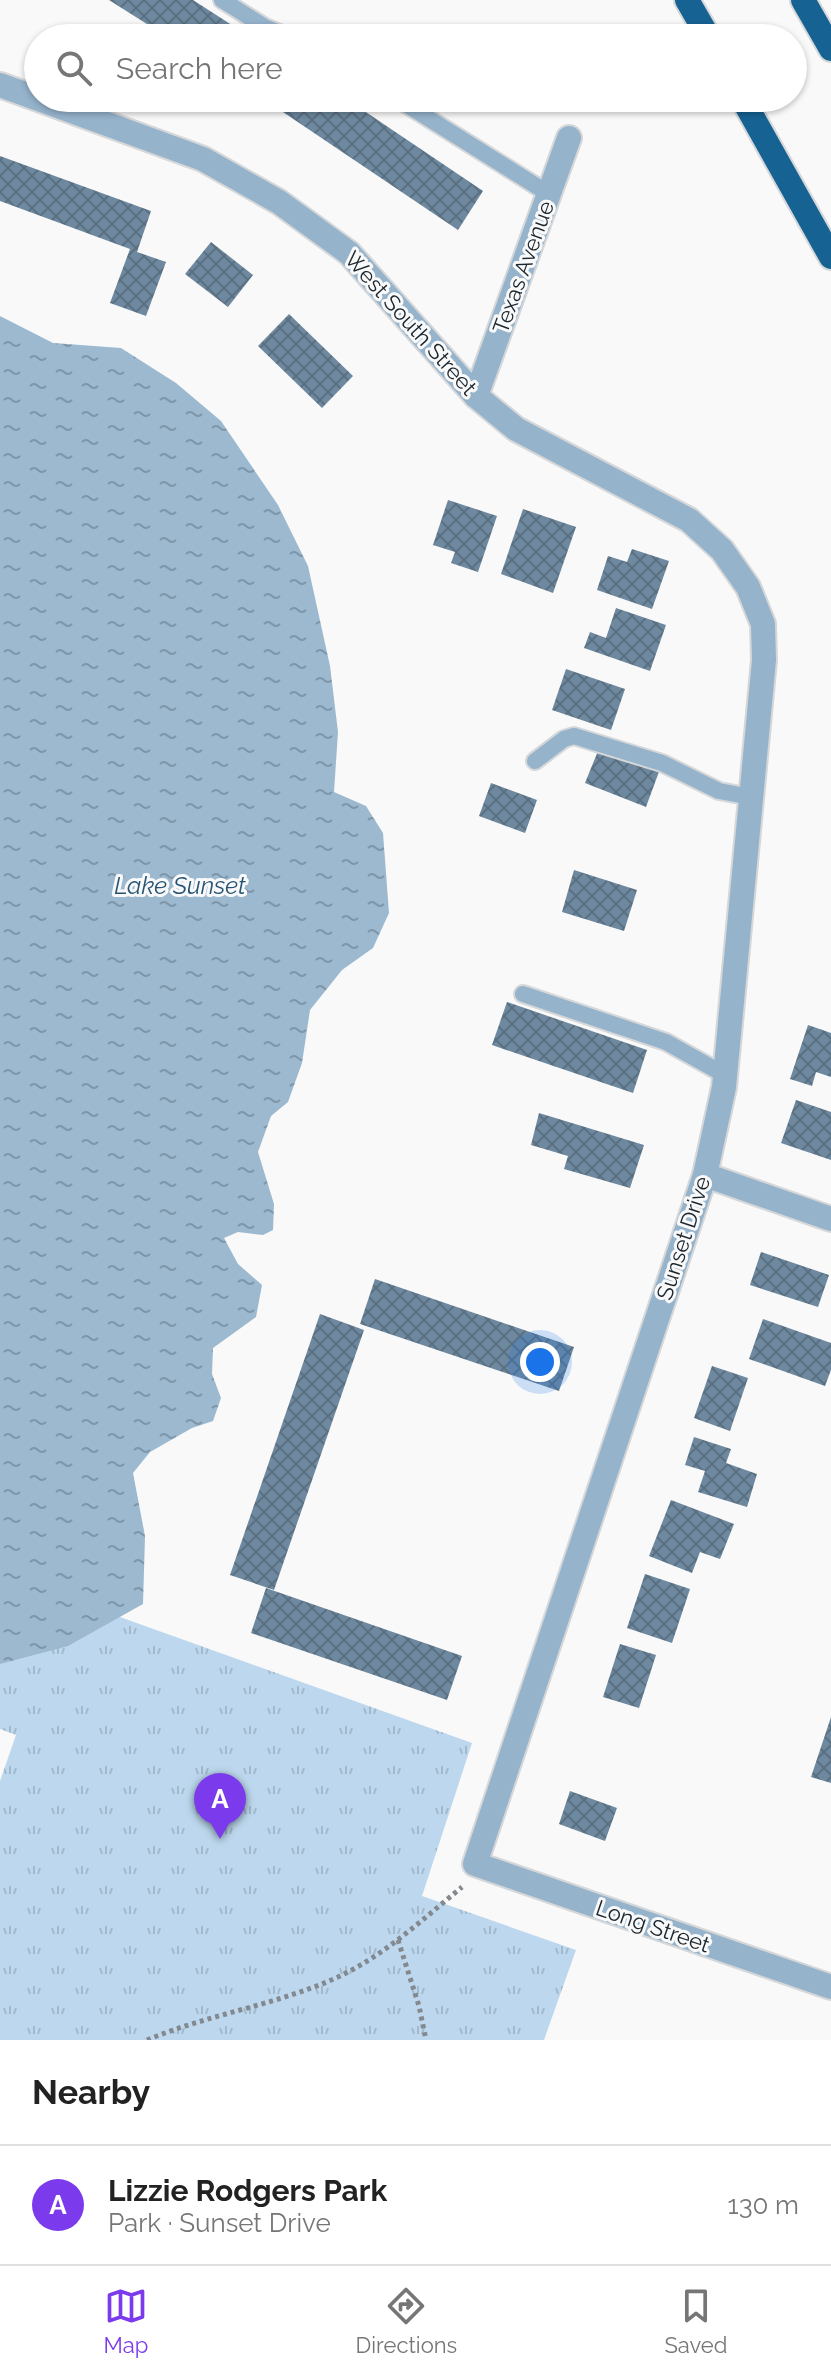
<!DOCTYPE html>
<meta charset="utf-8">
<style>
:root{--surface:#fff;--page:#f2f2f2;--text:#222;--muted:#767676;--line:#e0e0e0;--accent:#7c3aed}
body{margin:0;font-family:Raleway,sans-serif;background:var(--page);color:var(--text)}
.you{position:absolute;left:540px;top:1362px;width:28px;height:28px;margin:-20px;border:6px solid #fff;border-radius:50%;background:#1a73e8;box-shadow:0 0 0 12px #1a73e833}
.badge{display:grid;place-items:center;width:52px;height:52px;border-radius:50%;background:var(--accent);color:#fff;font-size:26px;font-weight:700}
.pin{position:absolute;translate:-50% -66px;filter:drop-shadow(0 2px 4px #0008)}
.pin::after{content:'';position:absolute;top:42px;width:28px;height:24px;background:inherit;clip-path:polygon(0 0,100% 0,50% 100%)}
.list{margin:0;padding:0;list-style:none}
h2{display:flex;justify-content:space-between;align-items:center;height:104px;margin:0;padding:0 32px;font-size:34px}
h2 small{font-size:26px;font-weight:400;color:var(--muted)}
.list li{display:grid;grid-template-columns:52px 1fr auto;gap:24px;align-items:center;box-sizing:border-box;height:120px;padding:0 32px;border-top:2px solid var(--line)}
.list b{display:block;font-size:30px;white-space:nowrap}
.list p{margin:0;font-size:26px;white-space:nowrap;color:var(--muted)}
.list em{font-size:26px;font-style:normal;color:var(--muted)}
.icon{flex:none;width:44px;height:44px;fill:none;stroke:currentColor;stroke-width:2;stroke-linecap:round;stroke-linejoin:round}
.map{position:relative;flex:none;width:831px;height:2040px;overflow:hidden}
.search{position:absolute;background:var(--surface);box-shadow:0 2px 6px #0004;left:24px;right:24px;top:24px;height:88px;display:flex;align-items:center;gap:20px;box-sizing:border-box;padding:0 28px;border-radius:44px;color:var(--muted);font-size:30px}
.sheet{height:224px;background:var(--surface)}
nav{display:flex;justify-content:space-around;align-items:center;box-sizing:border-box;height:112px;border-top:2px solid var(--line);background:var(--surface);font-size:22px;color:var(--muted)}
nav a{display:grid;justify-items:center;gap:4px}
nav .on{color:var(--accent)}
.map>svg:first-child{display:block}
.park{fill:url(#park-tufts)}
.water{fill:url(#water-ripples)}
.building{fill:url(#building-cross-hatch)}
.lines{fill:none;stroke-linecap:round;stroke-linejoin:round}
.lane-casing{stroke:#d5d7d9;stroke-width:20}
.street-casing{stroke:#d5d7d9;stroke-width:28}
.highway-casing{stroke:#d5d7d9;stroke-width:28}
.path{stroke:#83898e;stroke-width:5;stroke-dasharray:4 4;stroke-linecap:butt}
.lane{stroke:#96b3cc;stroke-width:16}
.street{stroke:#96b3cc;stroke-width:24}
.highway{stroke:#166293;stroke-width:24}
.labels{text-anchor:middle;stroke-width:6;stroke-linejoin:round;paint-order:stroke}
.street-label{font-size:22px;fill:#1a262f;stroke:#f9f9f9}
.water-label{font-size:24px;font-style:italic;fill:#265476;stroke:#f9f9f9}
</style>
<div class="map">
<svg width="831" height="2040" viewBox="0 0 831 2040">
<defs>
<pattern id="park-tufts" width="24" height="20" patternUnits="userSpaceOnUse" patternTransform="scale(2)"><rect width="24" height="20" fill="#bdd8ee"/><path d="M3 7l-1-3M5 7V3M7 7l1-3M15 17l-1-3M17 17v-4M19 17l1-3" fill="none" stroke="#a2b9cc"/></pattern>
<pattern id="water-ripples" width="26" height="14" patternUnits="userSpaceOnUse" patternTransform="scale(2)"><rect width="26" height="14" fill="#9cb9d0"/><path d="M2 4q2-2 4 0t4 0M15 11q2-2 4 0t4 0" fill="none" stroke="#7e96a9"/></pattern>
<pattern id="building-cross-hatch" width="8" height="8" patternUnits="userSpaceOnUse" patternTransform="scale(2)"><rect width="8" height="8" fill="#6e899f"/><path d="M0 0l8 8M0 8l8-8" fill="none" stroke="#5a7082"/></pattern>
</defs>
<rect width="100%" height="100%" fill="#f9f9f9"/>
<path class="park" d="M0 1574 472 1743 422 1896 576 1950 544 2040H0V1781L16 1735 0 1729Z"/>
<path class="water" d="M0 316 53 343 121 348 176 383 221 421 278 505 308 566 330 666 338 732 334 792 366 806 383 833 389 913 373 948 342 970 310 1010 302 1063 288 1102 271 1116 258 1152 274 1204 273 1230 263 1235 238 1232 224 1238 238 1264 262 1285 256 1317 213 1348 212 1374 221 1398 213 1421 192 1428 150 1452 133 1473 145 1536 143 1604 68 1646 0 1664Z"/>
<g class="building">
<path d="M109 0H193L252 38H169Z"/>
<path d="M279 98H345L483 191 458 230 274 106Z"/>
<path d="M0 156 151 211 137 252 166 262 146 316 110 303 130 249 0 201Z"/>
<path d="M211 242 253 275 228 307 185 274Z"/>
<path d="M289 314 353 376 322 408 258 346Z"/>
<path d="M448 500 497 516 478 572 451 563 455 552 433 545Z"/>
<path d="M523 509 576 527 553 593 501 574Z"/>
<path d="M632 549 669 561 652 609 597 590 608 556 627 562Z"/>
<path d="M616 608 666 625 650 671 584 648 590 632 606 638Z"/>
<path d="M566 669 625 689 611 730 552 710Z"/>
<path d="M600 746 660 769 646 807 585 783Z"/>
<path d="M491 783 537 800 525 833 479 816Z"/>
<path d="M574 870 637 890 624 931 562 912Z"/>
<path d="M507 1002 647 1050 633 1093 492 1045Z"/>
<path d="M808 1025 831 1033V1077L816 1072 812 1086 790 1079Z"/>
<path d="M796 1100 831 1112V1160L781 1143Z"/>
<path d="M539 1113 644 1145 630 1188 564 1169 568 1156 531 1145Z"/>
<path d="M761 1252 829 1275 818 1307 750 1285Z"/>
<path d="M375 1279 574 1347 559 1391 360 1324Z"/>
<path d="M320 1314 364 1330 274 1590 230 1575Z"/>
<path d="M763 1319 831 1343V1370L825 1386 749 1359Z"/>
<path d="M712 1366 748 1378 730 1431 694 1418Z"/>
<path d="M694 1437 731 1449 726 1463 757 1474 747 1507 698 1492 705 1471 685 1465Z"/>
<path d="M671 1500 734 1524 720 1559 700 1552 692 1573 649 1556Z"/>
<path d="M645 1574 690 1589 672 1643 627 1628Z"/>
<path d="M266 1588 462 1656 447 1700 251 1633Z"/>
<path d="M620 1644 656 1655 639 1708 603 1697Z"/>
<path d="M831 1717V1783L811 1777Z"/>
<path d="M570 1791 617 1808 605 1841 559 1824Z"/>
</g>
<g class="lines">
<defs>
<g id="lane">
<path d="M222 0 265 27 291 38"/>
<path d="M396 98 549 194"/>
<path d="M535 761 564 739 574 736 662 763 719 791 751 797"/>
<path d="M523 994 666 1042 725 1075"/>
</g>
<g id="street">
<path d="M0 85 203 159 279 202 349 253 476 396 516 429 689 520 722 550 748 587 763 624 764 660 724 1087 705 1175 475 1864 831 1987"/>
<path d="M476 396 569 138"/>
<path d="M705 1175 831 1219"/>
</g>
<g id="highway">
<path d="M687 0 709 38"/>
<path d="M803 0 831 49"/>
<path d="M742 98 831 257"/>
</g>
</defs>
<use href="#lane" class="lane-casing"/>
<use href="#street" class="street-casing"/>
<use href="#highway" class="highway-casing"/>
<g class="path">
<path d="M398 1940 419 2006 426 2040"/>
<path d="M147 2040C209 2014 277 2005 338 1977 385 1955 423 1919 462 1887"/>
</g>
<use href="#lane" class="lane"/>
<use href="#street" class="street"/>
<use href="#highway" class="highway"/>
</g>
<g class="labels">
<g class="street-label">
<text transform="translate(523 267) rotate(-70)" y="8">Texas Avenue</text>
<text transform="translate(411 323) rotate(48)" y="8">West South Street</text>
<text transform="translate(683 1238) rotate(-72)" y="8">Sunset Drive</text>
<text transform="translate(653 1926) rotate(19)" y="8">Long Street</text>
</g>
<g class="water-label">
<text x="180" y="894">Lake Sunset</text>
</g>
</g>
</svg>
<div class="you"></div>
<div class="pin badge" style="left:220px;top:1839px">A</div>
<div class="search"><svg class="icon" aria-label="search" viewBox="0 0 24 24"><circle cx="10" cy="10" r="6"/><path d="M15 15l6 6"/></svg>Search here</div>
</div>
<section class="sheet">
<h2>Nearby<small></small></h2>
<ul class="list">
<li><span class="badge">A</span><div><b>Lizzie Rodgers Park</b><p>Park · Sunset Drive</p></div><em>130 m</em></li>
</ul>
</section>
<nav>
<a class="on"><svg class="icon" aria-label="map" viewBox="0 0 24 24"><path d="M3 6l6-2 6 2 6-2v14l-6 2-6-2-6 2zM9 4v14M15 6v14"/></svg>Map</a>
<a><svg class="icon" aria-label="directions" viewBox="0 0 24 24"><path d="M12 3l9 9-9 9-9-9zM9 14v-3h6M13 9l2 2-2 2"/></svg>Directions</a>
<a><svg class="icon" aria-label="saved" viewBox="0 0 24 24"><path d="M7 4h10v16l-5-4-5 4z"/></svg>Saved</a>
</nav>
